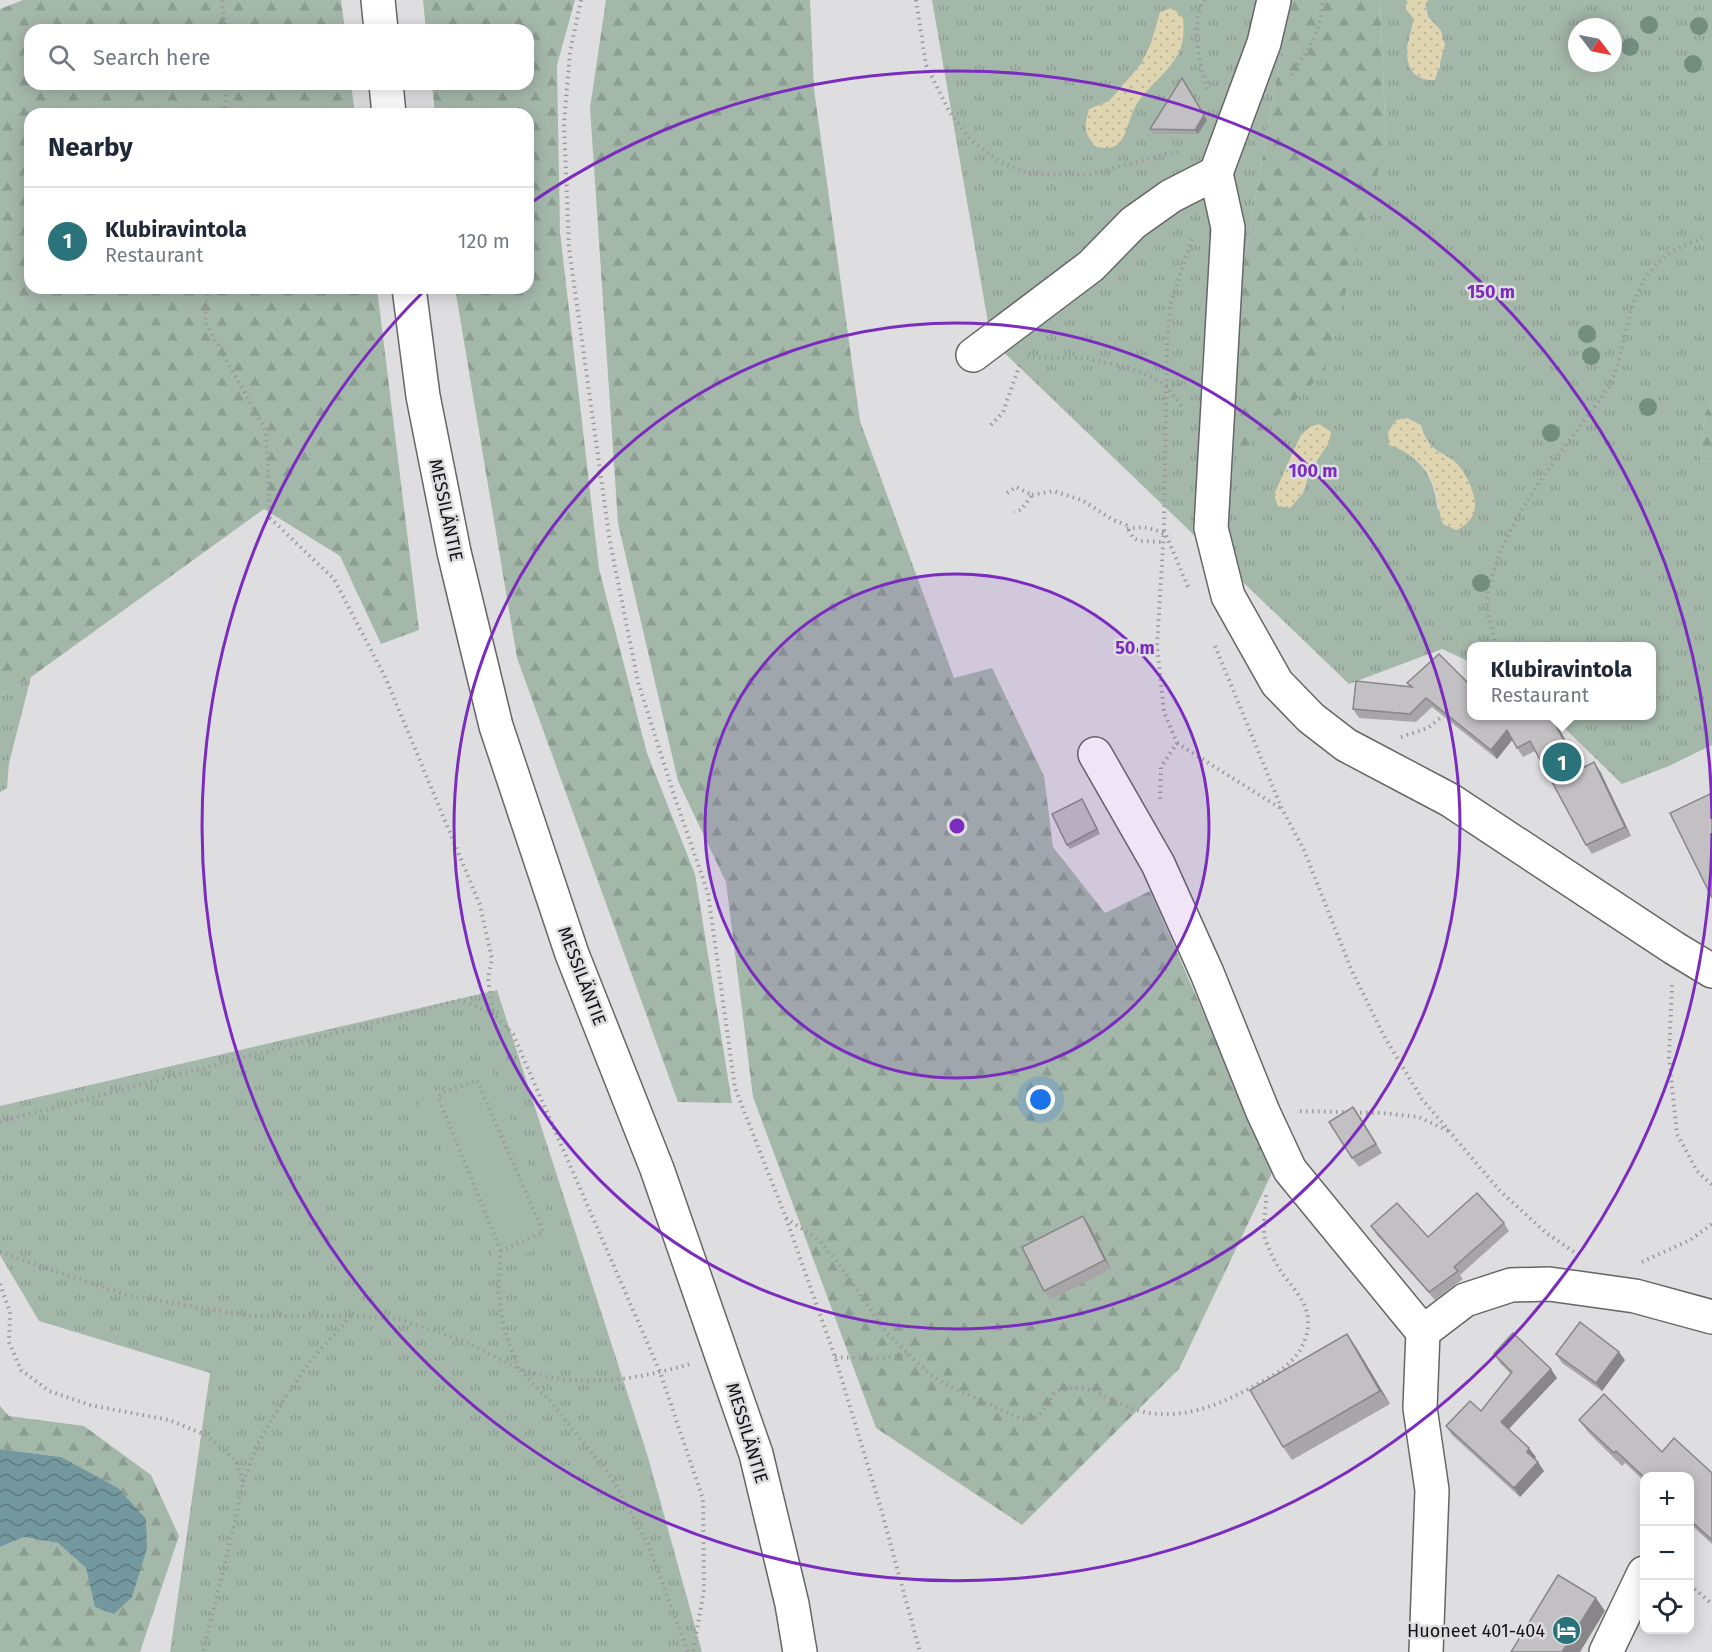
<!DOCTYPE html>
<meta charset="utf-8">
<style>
:root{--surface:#fff;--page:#f2f2f3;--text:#1f2937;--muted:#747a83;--line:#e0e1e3;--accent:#2a737b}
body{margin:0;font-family:"Fira Sans",sans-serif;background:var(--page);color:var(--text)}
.controls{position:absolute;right:18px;bottom:18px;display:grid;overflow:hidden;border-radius:12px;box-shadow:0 3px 15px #0003}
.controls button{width:54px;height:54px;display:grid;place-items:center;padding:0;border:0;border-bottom:2px solid var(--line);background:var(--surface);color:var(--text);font:30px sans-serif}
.compass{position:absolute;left:1568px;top:18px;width:54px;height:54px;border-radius:50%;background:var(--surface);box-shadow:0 3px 15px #0003;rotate:122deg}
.you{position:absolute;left:1041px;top:1100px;width:21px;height:21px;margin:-15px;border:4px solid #fff;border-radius:50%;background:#1a73e8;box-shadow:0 0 0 9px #1a73e833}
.badge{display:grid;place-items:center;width:39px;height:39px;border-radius:50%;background:var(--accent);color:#fff;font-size:20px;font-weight:700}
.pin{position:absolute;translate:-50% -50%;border:3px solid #fff;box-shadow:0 2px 6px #0006}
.popup{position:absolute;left:1467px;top:642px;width:189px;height:78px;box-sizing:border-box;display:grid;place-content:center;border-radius:12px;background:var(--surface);filter:drop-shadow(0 2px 4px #0005);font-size:20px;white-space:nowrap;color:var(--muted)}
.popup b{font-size:22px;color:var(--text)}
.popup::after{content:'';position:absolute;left:50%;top:100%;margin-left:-12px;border:12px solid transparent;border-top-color:var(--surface)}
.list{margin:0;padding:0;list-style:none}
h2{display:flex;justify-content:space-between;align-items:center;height:78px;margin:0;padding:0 24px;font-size:26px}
h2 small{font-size:20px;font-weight:400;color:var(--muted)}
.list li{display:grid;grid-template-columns:39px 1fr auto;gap:18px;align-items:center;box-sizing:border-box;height:108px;padding:0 24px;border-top:2px solid var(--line)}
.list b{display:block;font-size:22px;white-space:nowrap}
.list p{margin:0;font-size:20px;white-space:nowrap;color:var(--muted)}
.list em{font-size:20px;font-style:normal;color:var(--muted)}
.icon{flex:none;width:33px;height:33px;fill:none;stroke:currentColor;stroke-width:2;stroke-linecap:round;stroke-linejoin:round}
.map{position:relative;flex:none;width:1712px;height:1652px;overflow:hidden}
.search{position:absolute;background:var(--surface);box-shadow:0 3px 15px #0003;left:24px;top:24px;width:510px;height:66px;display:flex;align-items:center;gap:15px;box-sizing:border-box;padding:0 21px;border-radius:18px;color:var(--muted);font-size:22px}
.panel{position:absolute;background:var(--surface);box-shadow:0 3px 15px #0003;left:24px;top:108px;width:510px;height:186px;border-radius:18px}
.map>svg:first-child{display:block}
.grass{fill:url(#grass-tufts);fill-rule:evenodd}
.forest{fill:url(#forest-firs)}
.sand{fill:url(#sand-dots)}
.garden{fill:#a4b8aa}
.water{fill:url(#water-waves)}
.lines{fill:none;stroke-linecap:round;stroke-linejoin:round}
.minor-casing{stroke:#666668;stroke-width:36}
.path{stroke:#9a9a9c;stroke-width:4;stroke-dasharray:1.5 4.5;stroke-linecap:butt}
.minor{stroke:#fff;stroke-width:33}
.tree{fill:#738d7f}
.wall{fill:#a7a5a7}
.shaded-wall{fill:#888688}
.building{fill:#c2c0c2;stroke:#888688;stroke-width:1.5}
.ring{fill:none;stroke:#7b2cbf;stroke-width:3}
.labels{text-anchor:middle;stroke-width:5;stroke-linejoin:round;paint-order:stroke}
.street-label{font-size:18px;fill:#131314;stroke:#dedee1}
.poi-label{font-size:18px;fill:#131314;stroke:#dedee1;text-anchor:end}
.centre{fill:#7b2cbf;stroke:#dedee1;stroke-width:3}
.ring-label{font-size:18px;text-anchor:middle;font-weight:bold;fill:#7b2cbf;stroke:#dedee1;stroke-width:5;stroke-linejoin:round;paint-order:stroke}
</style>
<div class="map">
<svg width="1712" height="1652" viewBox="0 0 1712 1652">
<defs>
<pattern id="grass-tufts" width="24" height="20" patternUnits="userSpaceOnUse" patternTransform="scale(1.5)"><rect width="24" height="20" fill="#a4b8aa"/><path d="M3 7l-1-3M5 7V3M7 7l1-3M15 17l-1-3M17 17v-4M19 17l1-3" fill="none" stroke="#8c9d91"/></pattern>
<pattern id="forest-firs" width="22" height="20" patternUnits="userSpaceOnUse" patternTransform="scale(1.5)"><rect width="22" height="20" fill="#a4b8aa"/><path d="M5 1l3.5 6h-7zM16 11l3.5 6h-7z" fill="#8c9d91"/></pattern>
<pattern id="sand-dots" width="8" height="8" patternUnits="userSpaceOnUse" patternTransform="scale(1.5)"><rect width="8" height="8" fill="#dfd5b0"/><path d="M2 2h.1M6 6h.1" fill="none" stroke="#beb696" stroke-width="1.8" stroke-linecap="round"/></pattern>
<pattern id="water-waves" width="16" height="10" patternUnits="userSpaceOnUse" patternTransform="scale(1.5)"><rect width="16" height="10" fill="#74989f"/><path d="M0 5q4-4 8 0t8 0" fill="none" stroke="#5e7b80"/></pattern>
</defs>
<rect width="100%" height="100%" fill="#dedee1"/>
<g class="grass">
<path d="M932 0H1276L1282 48 1241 279 1386 143 1380 0H1407L1406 9 1414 19 1407 48 1413 71 1423 79 1434 80 1440 66 1441 31 1428 17 1425 4 1428 0H1712V402L1705 413 1700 460 1712 462V745L1669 766 1622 784 1552 716H1652V646H1472V663L1442 649 1349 684 991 340ZM1577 27H1613V63H1577ZM1420 425C1428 446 1434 450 1453 460L1438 511C1434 482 1429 468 1404 451ZM1301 435 1329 442 1310 471 1303 493 1290 508 1274 495Z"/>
<path d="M31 677 9 763 7 788 0 792V695Z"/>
<path d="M497 990 648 1457 702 1652H170L210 1373 39 1321 0 1255V1106Z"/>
</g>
<g class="forest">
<path d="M23 0H341L345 30H30V84H351L355 114H30V288H377L419 630 381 644 340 556 264 509 31 677 0 695V9Z"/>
<path d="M423 0H575L557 65 560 232 599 569 647 753 695 874 732 1103 678 1102 517 658 455 288H528V114H435L432 84H528V30H426Z"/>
<path d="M606 0H810L814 89 860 421 954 678 992 668 1044 776 1053 847 1105 913 1150 891 1273 1171 1179 1369 1022 1525 876 1428 753 1097 726 882 678 781 618 523 590 108Z"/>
<path d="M1276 0H1380L1386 142 1324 373 1225 466 1241 279 1282 48Z"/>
<path d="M1712 402V462L1700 460 1705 413Z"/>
<path d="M0 1406 9 1416 84 1426 151 1475 179 1536 140 1652H0V1547L24 1537 58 1543 86 1568 95 1607 61 1457 0 1449Z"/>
</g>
<g class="sand">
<path d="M1407 0H1428L1425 4 1428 17 1441 31 1445 45 1435 80C1396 79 1408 44 1414 19L1406 9Z"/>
<path d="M1172 8 1183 18C1184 29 1184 39 1180 50 1170 73 1145 87 1134 109 1128 121 1127 138 1115 146 1109 149 1103 148 1096 147 1084 133 1084 127 1089 109L1109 101 1141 64 1151 43 1160 12Z"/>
<path d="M1407 418 1421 425C1423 431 1424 437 1428 442 1435 452 1445 454 1454 461 1464 468 1476 494 1475 506 1475 517 1465 527 1456 530L1443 524C1438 511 1438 498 1434 486 1427 464 1409 452 1389 445L1388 432 1396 420Z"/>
<path d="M1319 424 1331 432 1329 442 1310 471 1303 492 1290 508 1278 506 1274 495 1301 435 1310 427Z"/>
</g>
<path class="garden" d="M490 1066 556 1237 499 1269 419 1102Z"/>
<path class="water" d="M0 1449 61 1457 118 1488 146 1519 147 1548 132 1597 114 1614 95 1607 86 1568 58 1543 24 1537 0 1547Z"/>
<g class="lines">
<defs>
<g id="minor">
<path d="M378 0 381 30"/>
<path d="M386 84 389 114"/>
<path d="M1216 173 1264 43 1274 0"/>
<path d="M409 288 423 396 454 552 496 726 572 954 657 1169 756 1454 792 1604 800 1652"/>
<path d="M973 355 1091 266 1133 223 1171 196 1216 173 1228 228 1211 528 1228 596 1277 683 1311 718 1346 745 1450 800 1674 948 1712 971"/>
<path d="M1095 754 1158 864 1207 973 1263 1112 1290 1170 1423 1332 1420 1408 1432 1490 1426 1652"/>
<path d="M1423 1332 1465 1300 1511 1285 1549 1284 1635 1296 1712 1317"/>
<path d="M1606 1652 1644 1573"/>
</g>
</defs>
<use href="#minor" class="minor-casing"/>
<g class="path">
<path d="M222 0 226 30"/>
<path d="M581 0 570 52 564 124 569 248 610 542 638 682 673 792 708 893 735 1088 786 1218 835 1357 881 1509 920 1652"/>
<path d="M916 0 926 65 949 111 971 140 1000 162 1029 174 1088 175 1166 154 1179 152"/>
<path d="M1205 0C1189 19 1200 70 1209 92"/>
<path d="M1291 75C1310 46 1320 36 1323 0"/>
<path d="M224 114 227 84"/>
<path d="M208 288 205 322 266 431 270 518 334 579 386 679 480 905 492 959 488 978 493 1014"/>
<path d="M1027 357 1087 358 1126 367 1153 377 1166 386 1183 408"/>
<path d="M1166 386 1186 383"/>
<path d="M991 425 1003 412 1021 361"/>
<path d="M1007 493 1016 487 1032 495 1021 510 1014 512"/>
<path d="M1032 495 1053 491 1082 500 1113 520 1126 525 1133 538 1140 541 1163 542"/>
<path d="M1127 529C1141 526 1151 527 1164 534"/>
<path d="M1164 530 1188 587"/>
<path d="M1215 646 1282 809 1304 850 1351 969 1384 1036 1422 1099 1499 1190 1545 1232 1574 1252"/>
<path d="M1496 646C1494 633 1486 615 1487 601 1495 528 1567 446 1609 387 1629 344 1624 287 1666 256 1676 248 1691 243 1703 237"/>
<path d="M1401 737 1428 728 1446 713"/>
<path d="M1177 743 1280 808"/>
<path d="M1160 799 1161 767 1177 743 1164 712 1157 646 1164 530 1167 345 1170 305 1192 239"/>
<path d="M1672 985 1669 1058 1677 1134 1697 1171 1712 1185"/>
<path d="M1300 1111 1382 1113 1419 1117 1448 1131"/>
<path d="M0 1122 460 1000 493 1014 513 1034 660 1372 703 1499 704 1590 693 1652"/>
<path d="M786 1218 820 1241 844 1271 885 1331 925 1370 935 1378 955 1389 1022 1419C1042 1420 1045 1407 1055 1392 1087 1381 1100 1395 1128 1407 1178 1427 1227 1402 1270 1377 1291 1365 1309 1347 1308 1320 1307 1301 1292 1287 1282 1273 1276 1264 1271 1254 1267 1244 1260 1228 1267 1211 1266 1195"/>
<path d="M501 1251 438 1097 445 1092 477 1080 543 1232 501 1251 498 1289 504 1330 519 1369C533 1372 547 1378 560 1379 604 1385 649 1376 690 1364"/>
<path d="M0 1252 126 1295 249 1316H351L399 1319 461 1340 519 1369 552 1403 611 1477 648 1544 688 1652"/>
<path d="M1642 1262 1690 1240 1712 1224"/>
<path d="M0 1284 10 1312 9 1342 21 1370 49 1391 90 1405 169 1420 206 1435 236 1461 243 1482 236 1518 203 1652"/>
<path d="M835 1357 875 1359 911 1354"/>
<path d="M243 1482 258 1443 284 1400 311 1360 351 1316"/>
<path d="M1690 1585 1712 1604"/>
</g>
<use href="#minor" class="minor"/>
</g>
<g class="tree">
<circle cx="1649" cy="25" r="9"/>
<circle cx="1699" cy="26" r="9"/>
<circle cx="1630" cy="47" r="9"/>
<circle cx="1693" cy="64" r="9"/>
<circle cx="1587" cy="334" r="9"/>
<circle cx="1591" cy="356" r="9"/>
<circle cx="1648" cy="407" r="9"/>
<circle cx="1551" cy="433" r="9"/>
<circle cx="1481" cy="583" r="9"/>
</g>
<g class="wall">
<path d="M1185 83 1207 120 1198 134H1153L1150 129Z"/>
<path d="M1407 683 1472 716H1553L1580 769 1600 771 1631 836 1592 854 1586 845 1535 751 1523 757 1512 740 1497 759 1432 707 1416 722 1359 718 1353 709 1410 687Z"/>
<path d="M1085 804 1100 834 1070 849 1067 845Z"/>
<path d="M1360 1116 1382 1153 1359 1167 1352 1158Z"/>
<path d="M1504 1223 1509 1231 1460 1275 1463 1279 1435 1300 1376 1234 1371 1226 1428 1237Z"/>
<path d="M1089 1225 1111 1269 1050 1300 1044 1291Z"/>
<path d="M1356 1347 1390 1404 1292 1460 1283 1447Z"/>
<path d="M1494 1354 1557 1378 1508 1429 1536 1457 1534 1459 1544 1471 1520 1497 1452 1435 1446 1426 1481 1411 1511 1374 1500 1363Z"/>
<path d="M1556 1354 1625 1360 1602 1391 1562 1363Z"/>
<path d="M1579 1420 1712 1473V1544L1689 1523V1476H1644V1481L1625 1463 1622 1466 1588 1432Z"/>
</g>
<g class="shaded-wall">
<path d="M1185 83 1207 120 1198 134 1195 130Z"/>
<path d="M1551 716H1553L1585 779 1579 770Z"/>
<path d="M1507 730 1513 739 1497 759 1491 750Z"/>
<path d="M1594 762 1600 771 1631 836 1625 827Z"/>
<path d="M1082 799 1085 804 1100 834 1097 829Z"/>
<path d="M1083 1216 1089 1225 1111 1269 1105 1260Z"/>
<path d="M1347 1334 1356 1347 1390 1404 1380 1391Z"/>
<path d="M1619 1352 1625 1360 1602 1391 1596 1383Z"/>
<path d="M1551 1369 1557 1378 1507 1431 1501 1422Z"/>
<path d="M1529 1448 1536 1457 1533 1461 1527 1452Z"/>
<path d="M1538 1462 1544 1471 1520 1497 1514 1488Z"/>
<path d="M1596 1598 1605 1611 1580 1652H1562Z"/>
</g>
<g class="building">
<path d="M1182 78 1204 115 1195 130 1150 129Z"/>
<path d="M1439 654 1472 687V716H1551L1579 770 1594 762 1625 827 1586 845 1530 741 1517 748 1507 730 1491 750 1426 698 1410 714 1353 709 1356 681 1412 687 1407 683Z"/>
<path d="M1712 793V898L1670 813Z"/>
<path d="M1082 799 1097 829 1067 845 1052 814Z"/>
<path d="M1353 1107 1376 1144 1352 1158 1329 1122Z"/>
<path d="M1477 1193 1504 1223 1454 1267 1458 1271 1429 1292 1371 1226 1397 1203 1428 1237Z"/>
<path d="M1083 1216 1105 1260 1044 1291 1022 1247Z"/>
<path d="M1580 1322 1619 1352 1596 1383 1556 1354Z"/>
<path d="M1513 1333 1551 1369 1501 1422 1529 1448 1527 1452 1538 1462 1514 1488 1446 1426 1470 1401 1481 1411 1512 1372 1494 1354Z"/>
<path d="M1347 1334 1380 1391 1283 1447 1250 1390Z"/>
<path d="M1604 1394 1662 1452 1674 1438 1712 1473V1540L1689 1519V1476L1644 1477 1616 1451 1614 1453 1579 1420Z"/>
<path d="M1558 1575 1596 1598 1562 1652H1511Z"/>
</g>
<circle cx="957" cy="826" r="252" fill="#7b2cbf" fill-opacity=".12"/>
<g class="ring">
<circle cx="957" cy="826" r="252"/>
<circle cx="957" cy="826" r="503"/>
<path d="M1712 833A755 755 0 1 1 423 292M529 204A755 755 0 0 1 1712 819"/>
</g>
<defs>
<symbol id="hotel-disc" viewBox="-11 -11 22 22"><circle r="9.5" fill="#2a737b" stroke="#dedee1"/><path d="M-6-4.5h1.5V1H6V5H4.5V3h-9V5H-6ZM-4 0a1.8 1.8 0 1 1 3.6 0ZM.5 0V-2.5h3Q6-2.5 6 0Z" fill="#fff"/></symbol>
</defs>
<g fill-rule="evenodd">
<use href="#hotel-disc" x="1550" y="1614" width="33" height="33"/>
</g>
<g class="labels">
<g class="street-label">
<text transform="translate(446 510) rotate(78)" y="6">MESSILÄNTIE</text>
<text transform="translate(582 976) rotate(69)" y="6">MESSILÄNTIE</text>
<text transform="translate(747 1433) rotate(73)" y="6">MESSILÄNTIE</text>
</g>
<g class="poi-label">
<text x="1545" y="1637">Huoneet 401-404</text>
</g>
</g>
<circle cx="957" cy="826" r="9" class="centre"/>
<g class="ring-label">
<text x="1491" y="298">150 m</text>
<text x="1313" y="477">100 m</text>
<text x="1135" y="654">50 m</text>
</g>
</svg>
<div class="controls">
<button>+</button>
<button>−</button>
<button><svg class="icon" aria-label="locate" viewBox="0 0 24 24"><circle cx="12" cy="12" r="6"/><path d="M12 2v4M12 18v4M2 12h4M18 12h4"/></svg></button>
</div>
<svg class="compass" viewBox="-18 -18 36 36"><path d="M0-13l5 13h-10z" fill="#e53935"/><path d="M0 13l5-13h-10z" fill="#747a83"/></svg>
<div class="you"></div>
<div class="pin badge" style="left:1562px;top:762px">1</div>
<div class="popup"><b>Klubiravintola</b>Restaurant</div>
<div class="search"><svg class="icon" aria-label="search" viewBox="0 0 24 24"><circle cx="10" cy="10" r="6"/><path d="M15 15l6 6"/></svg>Search here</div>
<section class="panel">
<h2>Nearby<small></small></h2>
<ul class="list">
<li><span class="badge">1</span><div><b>Klubiravintola</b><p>Restaurant</p></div><em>120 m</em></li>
</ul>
</section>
</div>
